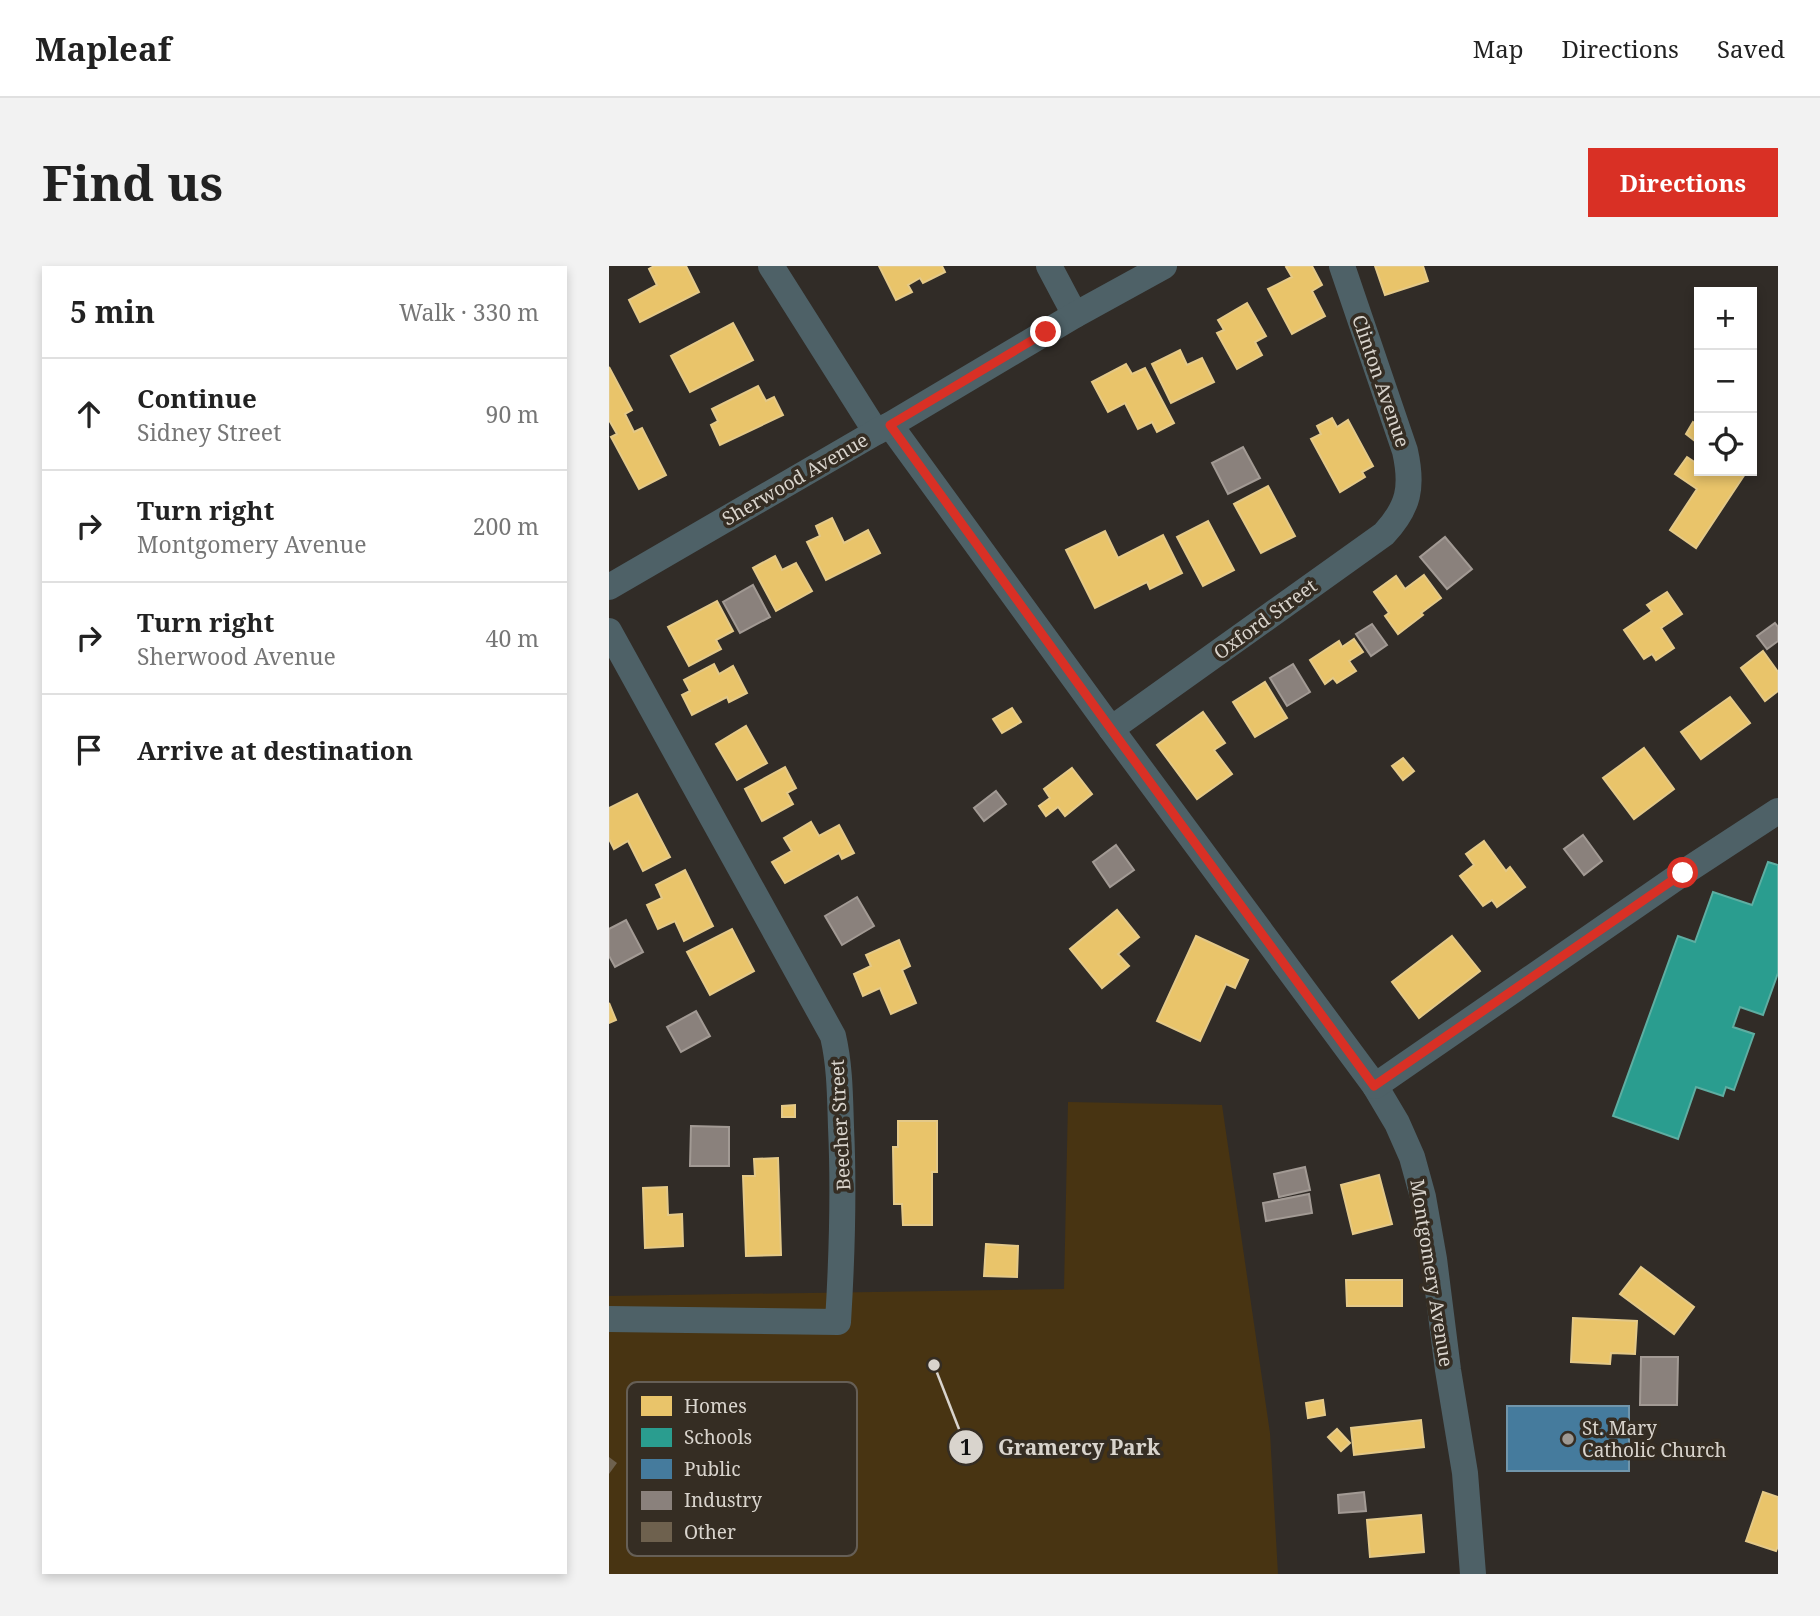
<!DOCTYPE html>
<meta charset="utf-8">
<style>
:root{--surface:#fff;--page:#f2f2f2;--text:#222;--muted:#767676;--line:#e0e0e0;--accent:#d93025}
body{margin:0;font-family:"Noto Serif",serif;background:var(--page);color:var(--text)}
.controls{position:absolute;right:21px;top:21px;display:grid;overflow:hidden;border-radius:0px;box-shadow:0 4px 10px #0003}
.controls button{width:63px;height:63px;display:grid;place-items:center;padding:0;border:0;border-bottom:2px solid var(--line);background:var(--surface);color:var(--text);font:35px sans-serif}
.stop{position:absolute;width:21px;height:21px;margin:-16px;border:5px solid #d93025;border-radius:50%;background:#fff}
.stop.end{background:#d93025;border-color:#fff;box-shadow:0 2px 7px #0008}
.list{margin:0;padding:0;list-style:none}
h2{display:flex;justify-content:space-between;align-items:center;height:91px;margin:0;padding:0 28px;font-size:30px}
h2 small{font-size:23px;font-weight:400;color:var(--muted)}
.list li{display:grid;grid-template-columns:46px 1fr auto;gap:21px;align-items:center;box-sizing:border-box;height:112px;padding:0 28px;border-top:2px solid var(--line)}
.list b{display:block;font-size:26px;white-space:nowrap}
.list p{margin:0;font-size:23px;white-space:nowrap;color:var(--muted)}
.list em{font-size:23px;font-style:normal;color:var(--muted)}
.icon{flex:none;width:38px;height:38px;fill:none;stroke:currentColor;stroke-width:2;stroke-linecap:round;stroke-linejoin:round}
.map{position:relative;flex:none;width:1169px;height:1308px;overflow:hidden;border-radius:0px}
header{display:flex;align-items:center;gap:42px;box-sizing:border-box;height:98px;padding:0 35px;background:var(--surface);border-bottom:2px solid var(--line)}
header strong{font-size:33px}
nav{display:flex;gap:38px;margin-inline-start:auto;font-size:24px}
.intro{display:flex;align-items:center;justify-content:space-between;box-sizing:border-box;height:168px;padding:0 42px}
h1{margin:0;font-size:49px}
.button{padding:18px 32px;border-radius:0px;background:var(--accent);color:#fff;font-size:24px;font-weight:700}
main{display:flex;gap:42px;padding:0 42px}
aside{flex:1;background:var(--surface);border-radius:0px;box-shadow:0 4px 10px #0003}
.map>svg:first-child{display:block}
.green{fill:#483412}
.homes{fill:#e9c46a;stroke:#e4c988;stroke-width:2}
.schools{fill:#2a9d8f;stroke:#5eaea2;stroke-width:2}
.public{fill:#457b9d;stroke:#7196ab;stroke-width:2}
.industry{fill:#8a817c;stroke:#a29a94;stroke-width:2}
.building{fill:#6e614e}
.lines{fill:none;stroke-linecap:round;stroke-linejoin:round}
.street{stroke:#4e6167;stroke-width:26}
.route{stroke:#d93025;stroke-width:9}
.poi-dot{fill:#9e9993;stroke:#352d23;stroke-width:2.5}
.labels{text-anchor:middle;stroke-width:7;stroke-linejoin:round;paint-order:stroke}
.street-label{font-size:19px;fill:#d9d4cd;stroke:#352d23}
.poi-label{font-size:19px;fill:#d9d4cd;stroke:#352d23;text-anchor:start}
.key{fill:#352d23;stroke:#665f56;stroke-width:2}
.key-label{font-size:19px;fill:#d9d4cd}
.leader{fill:none;stroke:#d9d4cd;stroke-width:2.5}
.callout-dot{fill:#d9d4cd;stroke:#352d23;stroke-width:2.5}
.mark-label{font-size:21px;text-anchor:middle;font-weight:bold;fill:#111}
.callout-label{font-size:21px;text-anchor:middle;font-weight:bold;fill:#d9d4cd;stroke:#352d23;stroke-width:7;stroke-linejoin:round;paint-order:stroke}
</style>
<header>
<strong>Mapleaf</strong>
<nav><a>Map</a><a>Directions</a><a>Saved</a></nav>
</header>
<div class="intro"><h1>Find us</h1><a class="button">Directions</a></div>
<main>
<aside>
<h2>5 min<small>Walk · 330 m</small></h2>
<ul class="list">
<li><svg class="icon" aria-label="ahead" viewBox="0 0 24 24"><path d="M12 20V5M6 11l6-6 6 6"/></svg><div><b>Continue</b><p>Sidney Street</p></div><em>90 m</em></li>
<li><svg class="icon" aria-label="right" viewBox="0 0 24 24"><path d="M7 20v-9h11M14 6l5 5-5 5"/></svg><div><b>Turn right</b><p>Montgomery Avenue</p></div><em>200 m</em></li>
<li><svg class="icon" aria-label="right" viewBox="0 0 24 24"><path d="M7 20v-9h11M14 6l5 5-5 5"/></svg><div><b>Turn right</b><p>Sherwood Avenue</p></div><em>40 m</em></li>
<li><svg class="icon" aria-label="arrive" viewBox="0 0 24 24"><path d="M6 21V4h12l-3 4 3 4H6"/></svg><div><b>Arrive at destination</b></div></li>
</ul>
</aside>
<div class="map">
<svg width="1169" height="1308" viewBox="0 0 1169 1308">
<rect width="100%" height="100%" fill="#312c27"/>
<path class="green" d="M459 836 613 839 661 1167 669 1308H0V1030L455 1023Z"/>
<g class="homes">
<path d="M45 0H77L90 26 31 56 20 34 48 19 40 3Z"/>
<path d="M270 0H333L336 6 314 17 311 12 299 19 303 26 287 34Z"/>
<path d="M679 0H703L713 19 703 25 716 50 683 68 659 23 683 11 677 1Z"/>
<path d="M766 0H814L819 15 776 29Z"/>
<path d="M638 37 657 70 646 76 653 89 628 103 608 67 615 64 609 54Z"/>
<path d="M124 57 144 94 81 126 62 90Z"/>
<path d="M571 84 578 99 593 92 605 116 562 137 543 98Z"/>
<path d="M517 98 523 108 536 102 565 157 548 166 543 156 529 163 516 137 499 146 483 116Z"/>
<path d="M0 101 23 144 16 148 25 166 33 162 57 209 30 223 2 171 8 168 0 154Z"/>
<path d="M149 120 157 135 165 131 174 149 111 179 102 159 109 155 103 143Z"/>
<path d="M723 152 728 161 739 154 764 200 753 206 756 211 731 226 702 173 712 168 708 160Z"/>
<path d="M1084 156 1090 161V169L1086 175 1077 168Z"/>
<path d="M1078 191 1090 199V205H1138L1087 282 1061 264 1088 223 1066 208Z"/>
<path d="M659 220 686 270 652 287 625 238Z"/>
<path d="M223 252 235 277 259 264 271 287 217 314 198 276 211 270 207 260Z"/>
<path d="M599 255 625 304 594 320 568 271Z"/>
<path d="M496 265 509 292 554 269 573 307 541 323 538 316 486 342 457 284Z"/>
<path d="M166 290 173 304 187 297 203 325 167 345 144 302Z"/>
<path d="M815 309 832 332 812 347 814 349 789 368 776 350 780 347 765 326 787 310 796 323Z"/>
<path d="M1058 326 1073 348 1052 362 1065 382 1047 394 1043 388 1035 393 1015 364 1043 345 1038 339Z"/>
<path d="M108 335 124 365 107 374 112 383 80 400 59 361Z"/>
<path d="M745 373 754 386 740 395 747 405 728 417 724 412 716 418 701 394 730 375 733 381Z"/>
<path d="M1154 385 1169 406V425L1156 435 1132 402Z"/>
<path d="M105 398 110 408 124 400 138 427 120 436 118 431 83 449 73 429 81 425 75 414Z"/>
<path d="M656 416 678 452 646 471 624 436Z"/>
<path d="M1121 431 1141 457 1092 493 1072 466Z"/>
<path d="M403 442 412 456 393 467 384 453Z"/>
<path d="M594 446 616 477 605 484 623 508 588 533 548 479Z"/>
<path d="M137 460 158 497 128 514 107 478Z"/>
<path d="M1035 482 1065 523 1025 553 994 512Z"/>
<path d="M794 492 805 505 794 514 783 500Z"/>
<path d="M176 501 187 522 178 527 184 538 153 555 136 523Z"/>
<path d="M463 502 483 528 456 550 449 541 437 550 430 540 441 532 435 523Z"/>
<path d="M28 528 61 591 34 605 19 575 5 583 0 573V542Z"/>
<path d="M202 556 210 570 230 559 245 587 233 593 230 587 176 617 163 596 183 585 175 572Z"/>
<path d="M875 575 897 605 901 601 916 621 888 641 883 634 874 640 851 610 865 599 857 588Z"/>
<path d="M76 604 104 660 75 675 66 655 49 663 38 639 53 632 47 619Z"/>
<path d="M508 644 530 671 509 688 520 700 493 722 461 683Z"/>
<path d="M123 663 145 705 101 729 78 686Z"/>
<path d="M587 670 639 694 626 722 617 718 591 775 548 755Z"/>
<path d="M843 670 871 705 810 752 783 716Z"/>
<path d="M290 674 301 700 293 704 307 737 282 748 271 722 254 730 245 708 262 700 257 689Z"/>
<path d="M0 737 7 754 0 757Z"/>
<path d="M186 839V851H173V840Z"/>
<path d="M289 855H328V906H323V959H294L293 938H285L284 881H289Z"/>
<path d="M169 892 172 989 137 990 134 910H146L145 893Z"/>
<path d="M770 909 783 958 744 968 732 919Z"/>
<path d="M58 921 59 949 73 948 74 980 36 982 34 922Z"/>
<path d="M377 978 409 980 408 1011 375 1010Z"/>
<path d="M1032 1001 1085 1041 1065 1068 1011 1028Z"/>
<path d="M737 1014H793V1040H738Z"/>
<path d="M964 1052 1028 1055 1026 1088 1002 1087 1001 1098 962 1096Z"/>
<path d="M714 1134 716 1149 699 1152 697 1137Z"/>
<path d="M812 1154 815 1181 745 1189 742 1162Z"/>
<path d="M728 1163 741 1177 732 1185 719 1171Z"/>
<path d="M1154 1226 1169 1231V1280L1167 1285 1137 1275Z"/>
<path d="M812 1249 815 1286 761 1291 758 1254Z"/>
</g>
<path class="schools" d="M1159 596 1169 599V707L1154 749 1131 741 1124 761 1145 768 1125 824 1117 821 1114 830 1087 821 1069 873 1004 850 1069 670 1086 676 1104 626 1143 639Z"/>
<rect class="public" x="898" y="1140" width="122" height="65"/>
<g class="industry">
<path d="M634 181 651 212 619 228 603 197Z"/>
<path d="M836 271 863 303 838 323 811 291Z"/>
<path d="M144 319 161 351 131 367 114 336Z"/>
<path d="M1166 357 1169 361V375L1158 383 1148 370Z"/>
<path d="M763 358 778 379 762 390 747 368Z"/>
<path d="M684 398 701 426 678 440 661 412Z"/>
<path d="M387 525 397 538 375 555 365 542Z"/>
<path d="M974 569 993 595 975 609 955 583Z"/>
<path d="M507 579 525 604 501 621 484 596Z"/>
<path d="M248 631 265 660 233 679 216 650Z"/>
<path d="M17 654 34 686 6 701 0 690V663Z"/>
<path d="M87 745 101 770 72 786 58 761Z"/>
<path d="M82 860 120 861V900H81Z"/>
<path d="M696 901 701 924 670 931 665 908Z"/>
<path d="M700 928 703 947 657 955 654 937Z"/>
<path d="M1032 1091H1069L1068 1139H1031Z"/>
<path d="M755 1226 757 1245 730 1247 729 1229Z"/>
</g>
<path class="building" d="M0 1191 8 1197 0 1208Z"/>
<g class="lines">
<g class="street">
<path d="M162 0 267 166"/>
<path d="M440 0 466 49"/>
<path d="M281 159 502 463 766 820 788 857 803 891 814 931 825 993 839 1104 856 1207 864 1308"/>
<path d="M0 321 267 166 281 159 466 49 555 0"/>
<path d="M0 365 224 770C231 800 231 831 232 861 235 926 233 991 229 1056L0 1053"/>
<path d="M502 463 775 268C800 241 804 221 796 185L733 0"/>
<path d="M766 820 1074 607 1169 545"/>
</g>
</g>
<g class="lines">
<path class="route" d="M437 66 281 159 502 463 765 820 1074 607"/>
</g>
<circle class="poi-dot" cx="959" cy="1173" r="7"/>
<g class="labels">
<g class="street-label">
<text transform="translate(772 115) rotate(71)" y="7">Clinton Avenue</text>
<text transform="translate(186 213) rotate(-30)" y="7">Sherwood Avenue</text>
<text transform="translate(656 353) rotate(-36)" y="7">Oxford Street</text>
<text transform="translate(231 859) rotate(-93)" y="7">Beecher Street</text>
<text transform="translate(823 1007) rotate(81)" y="7">Montgomery Avenue</text>
</g>
<g class="poi-label">
<text x="973" y="1169">St. Mary<tspan x="973" dy="22">Catholic Church</tspan></text>
</g>
</g>
<rect x="18" y="1116" width="230" height="174" rx="10" class="key"/>
<rect x="32" y="1130" width="31" height="20" fill="#e9c46a"/>
<rect x="32" y="1162" width="31" height="19" fill="#2a9d8f"/>
<rect x="32" y="1193" width="31" height="20" fill="#457b9d"/>
<rect x="32" y="1225" width="31" height="19" fill="#8a817c"/>
<rect x="32" y="1256" width="31" height="20" fill="#6e614e"/>
<g class="key-label">
<text x="75" y="1147">Homes</text>
<text x="75" y="1178">Schools</text>
<text x="75" y="1210">Public</text>
<text x="75" y="1241">Industry</text>
<text x="75" y="1273">Other</text>
</g>
<path class="leader" d="M325 1099L357 1181"/>
<g class="callout-dot">
<circle cx="325" cy="1099" r="7"/>
<circle cx="357" cy="1181" r="18"/>
</g>
<g class="mark-label">
<text x="357" y="1189">1</text>
</g>
<g class="callout-label">
<text x="470" y="1189">Gramercy Park</text>
</g>
</svg>
<div class="controls">
<button>+</button>
<button>−</button>
<button><svg class="icon" aria-label="locate" viewBox="0 0 24 24"><circle cx="12" cy="12" r="6"/><path d="M12 2v4M12 18v4M2 12h4M18 12h4"/></svg></button>
</div>
<div class="stop" style="left:1074px;top:607px"></div>
<div class="stop end" style="left:437px;top:66px"></div>
</div>
</main>
